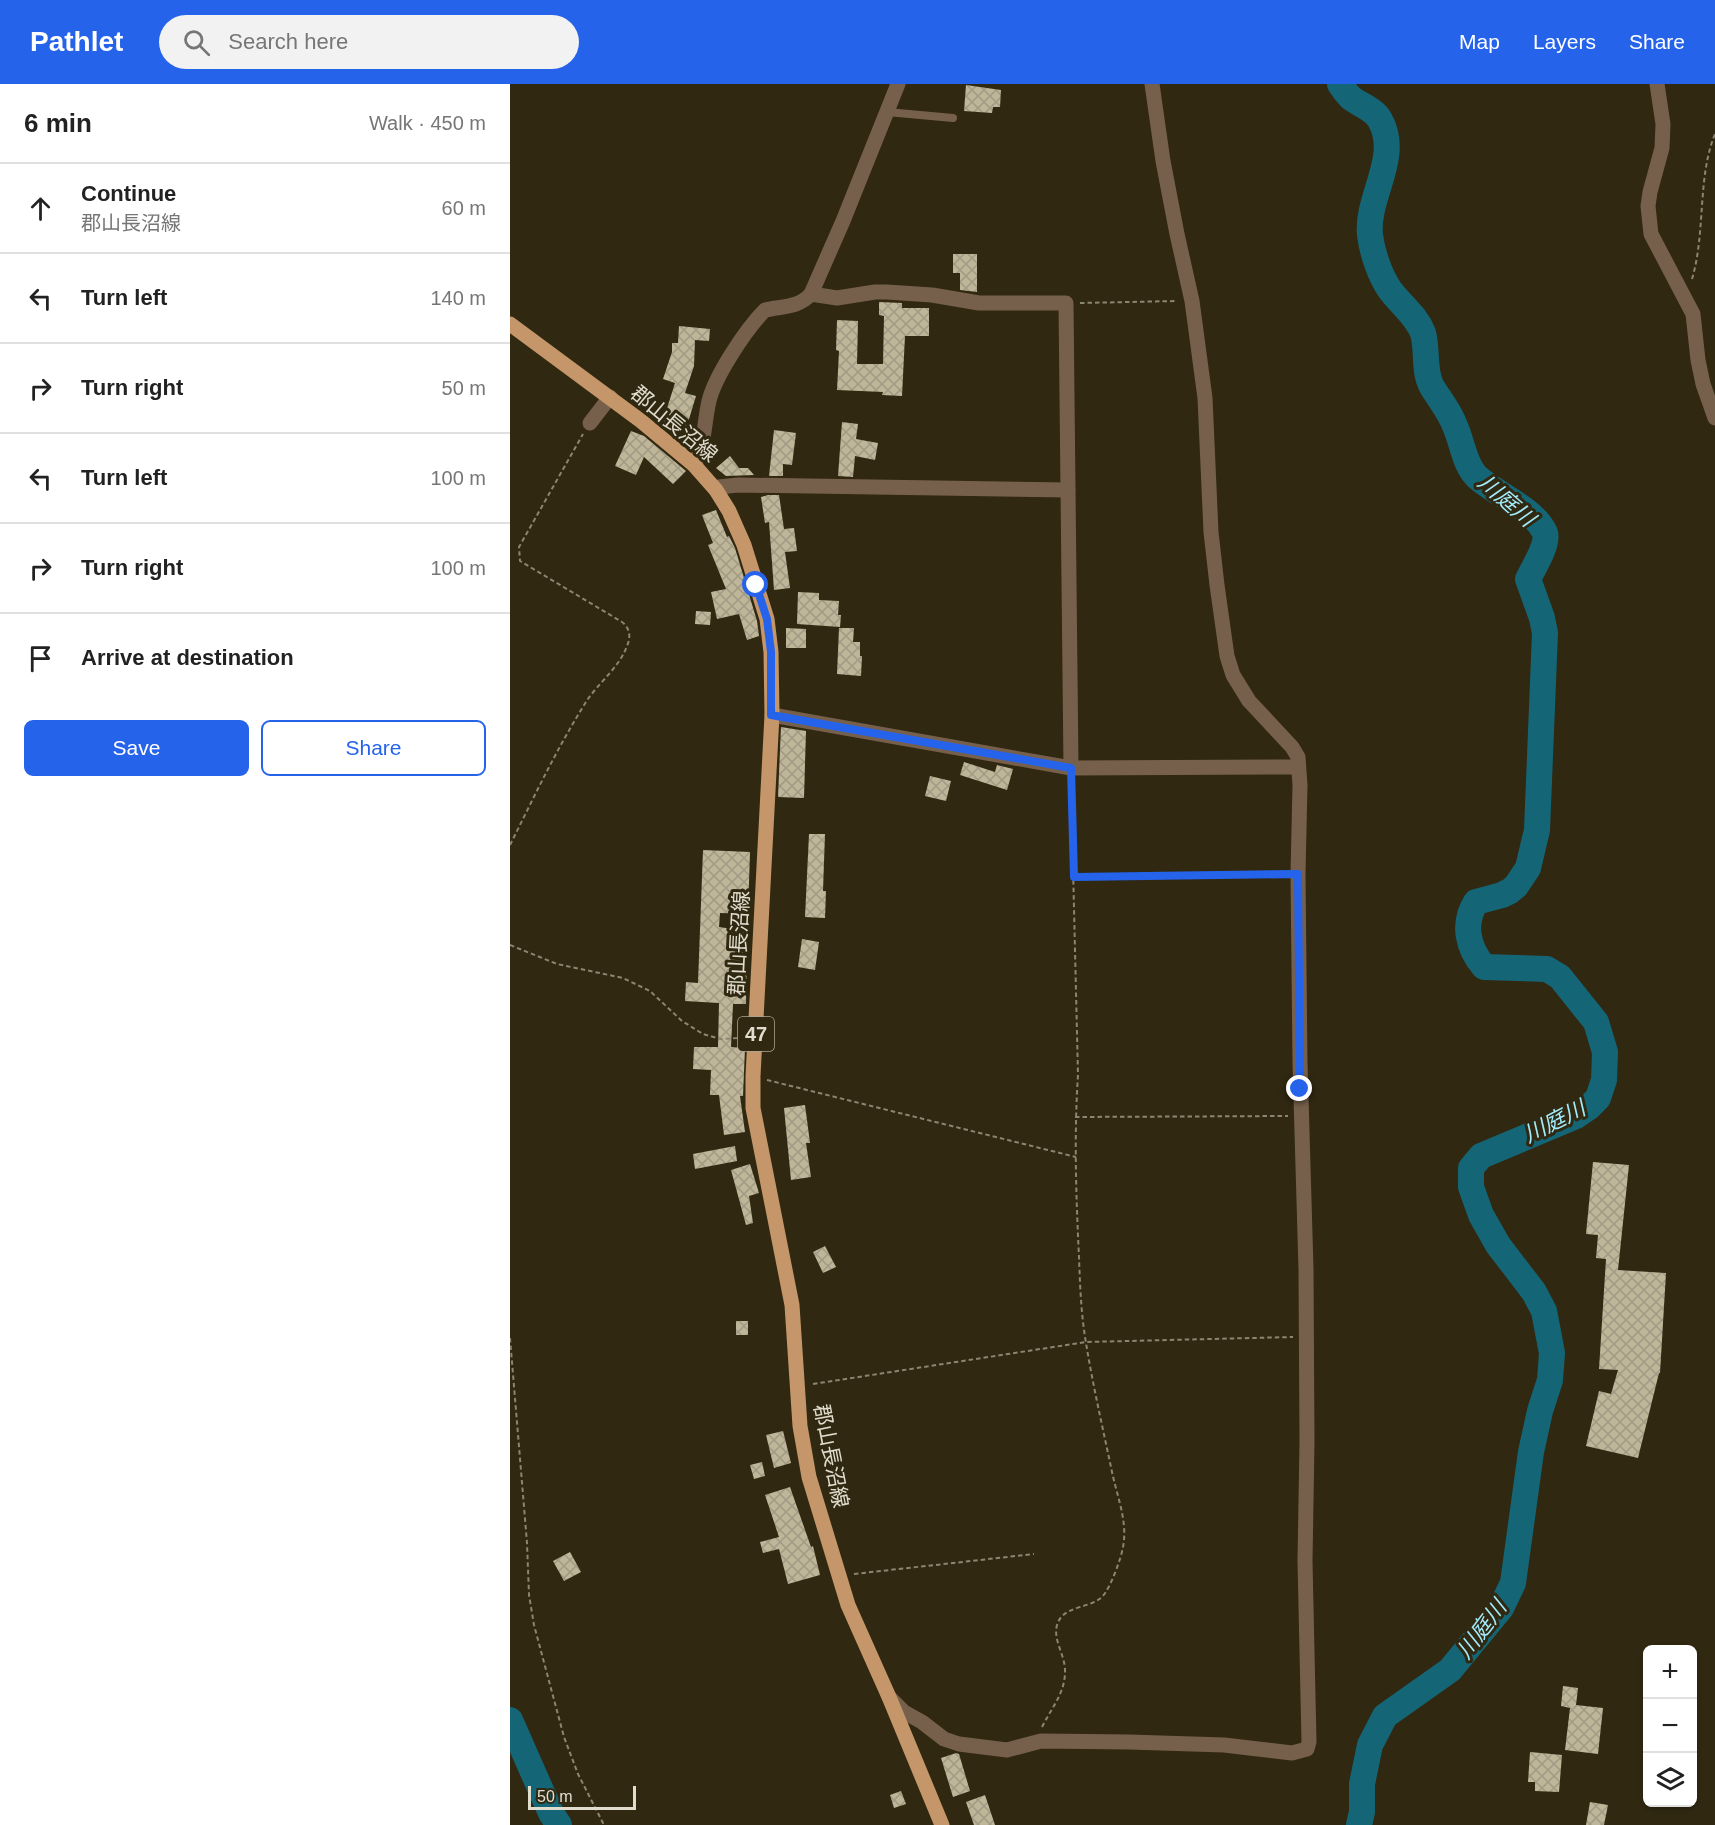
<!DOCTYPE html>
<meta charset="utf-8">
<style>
:root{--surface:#fff;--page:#f2f2f2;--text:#222;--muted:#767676;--line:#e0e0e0;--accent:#2563eb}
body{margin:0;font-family:Arial,"Noto Sans JP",sans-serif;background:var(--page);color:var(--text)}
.controls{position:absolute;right:18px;bottom:18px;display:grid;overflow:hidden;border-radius:9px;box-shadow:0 2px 4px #0004}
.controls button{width:54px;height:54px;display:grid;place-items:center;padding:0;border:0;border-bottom:2px solid var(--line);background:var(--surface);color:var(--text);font:30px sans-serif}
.scale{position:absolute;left:18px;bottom:15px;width:108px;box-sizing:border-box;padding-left:6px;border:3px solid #e1ddce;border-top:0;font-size:16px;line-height:21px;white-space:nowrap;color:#e1ddce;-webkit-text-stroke:4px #302811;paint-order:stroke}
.stop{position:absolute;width:18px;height:18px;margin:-14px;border:4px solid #2563eb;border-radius:50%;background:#fff}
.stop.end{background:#2563eb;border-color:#fff;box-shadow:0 2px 6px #0008}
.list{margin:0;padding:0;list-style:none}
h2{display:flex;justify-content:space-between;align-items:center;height:78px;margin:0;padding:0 24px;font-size:26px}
h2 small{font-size:20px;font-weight:400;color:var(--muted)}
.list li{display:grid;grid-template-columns:39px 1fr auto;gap:18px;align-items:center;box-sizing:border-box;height:90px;padding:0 24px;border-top:2px solid var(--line)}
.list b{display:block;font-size:22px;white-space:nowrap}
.list p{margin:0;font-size:20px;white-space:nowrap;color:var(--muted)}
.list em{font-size:20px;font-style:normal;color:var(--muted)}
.actions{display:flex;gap:12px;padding:18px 24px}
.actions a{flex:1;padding:14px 0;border:2px solid var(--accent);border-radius:9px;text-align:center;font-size:21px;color:var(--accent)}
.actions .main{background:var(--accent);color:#fff}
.icon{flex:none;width:33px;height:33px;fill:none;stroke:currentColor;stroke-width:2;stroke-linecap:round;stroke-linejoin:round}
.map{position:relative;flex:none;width:1205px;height:1741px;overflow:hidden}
header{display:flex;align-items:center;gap:36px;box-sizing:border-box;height:84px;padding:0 30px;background:var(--accent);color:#fff}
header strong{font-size:28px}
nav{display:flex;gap:33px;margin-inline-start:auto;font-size:21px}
.search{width:420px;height:54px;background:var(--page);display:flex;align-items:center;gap:15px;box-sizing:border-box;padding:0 21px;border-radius:33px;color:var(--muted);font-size:22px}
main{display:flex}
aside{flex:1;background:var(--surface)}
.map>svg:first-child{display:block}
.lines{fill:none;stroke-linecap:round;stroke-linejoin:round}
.river{stroke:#146676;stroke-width:26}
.building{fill:url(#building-cross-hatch)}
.path{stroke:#8b8572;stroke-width:2;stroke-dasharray:4.5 3;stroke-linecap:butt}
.lane{stroke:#77604b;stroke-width:8}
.street{stroke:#77604b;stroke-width:15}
.primary{stroke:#c5966a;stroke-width:15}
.route{stroke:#2563eb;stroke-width:8}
.labels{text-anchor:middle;stroke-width:6;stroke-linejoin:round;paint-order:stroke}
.shield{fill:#302811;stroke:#aca795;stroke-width:1.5}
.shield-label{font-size:20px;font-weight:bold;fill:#e1ddce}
.street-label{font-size:21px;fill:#e1ddce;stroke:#302811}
.water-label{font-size:22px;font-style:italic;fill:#a2ebfd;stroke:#302811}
</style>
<header>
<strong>Pathlet</strong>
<div class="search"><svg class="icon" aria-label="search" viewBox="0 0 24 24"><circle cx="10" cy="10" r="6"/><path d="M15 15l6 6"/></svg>Search here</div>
<nav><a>Map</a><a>Layers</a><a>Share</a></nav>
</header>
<main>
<aside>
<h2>6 min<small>Walk · 450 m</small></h2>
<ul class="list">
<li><svg class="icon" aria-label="ahead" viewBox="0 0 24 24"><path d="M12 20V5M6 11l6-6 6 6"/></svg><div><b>Continue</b><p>郡山長沼線</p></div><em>60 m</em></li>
<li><svg class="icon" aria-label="left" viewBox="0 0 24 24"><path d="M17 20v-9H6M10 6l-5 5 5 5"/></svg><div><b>Turn left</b></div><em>140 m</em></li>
<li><svg class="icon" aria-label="right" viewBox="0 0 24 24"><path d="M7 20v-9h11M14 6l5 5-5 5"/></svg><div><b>Turn right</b></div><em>50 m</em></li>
<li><svg class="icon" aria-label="left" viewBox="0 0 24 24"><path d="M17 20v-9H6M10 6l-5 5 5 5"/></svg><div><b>Turn left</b></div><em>100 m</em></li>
<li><svg class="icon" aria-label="right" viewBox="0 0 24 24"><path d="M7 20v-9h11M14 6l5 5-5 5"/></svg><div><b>Turn right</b></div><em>100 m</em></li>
<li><svg class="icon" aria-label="arrive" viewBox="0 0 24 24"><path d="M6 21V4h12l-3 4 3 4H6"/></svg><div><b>Arrive at destination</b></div></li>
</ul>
<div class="actions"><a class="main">Save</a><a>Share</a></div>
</aside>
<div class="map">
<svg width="1205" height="1741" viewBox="0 0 1205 1741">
<defs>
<pattern id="building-cross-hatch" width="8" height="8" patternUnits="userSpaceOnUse" patternTransform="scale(1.5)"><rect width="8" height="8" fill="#bfb69a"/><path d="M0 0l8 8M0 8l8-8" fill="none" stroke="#a09983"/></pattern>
</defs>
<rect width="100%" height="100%" fill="#302811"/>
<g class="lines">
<g class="river">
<path d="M830 0C833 5 837 10 841 14 850 21 864 25 870 36 891 73 856 113 860 151 862 168 870 192 880 206 891 221 906 231 913 249 918 266 913 287 922 303 930 316 940 328 945 342 952 357 954 379 966 392 985 410 1025 425 1035 449 1039 459 1023 485 1018 495L1032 534 1035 549 1027 746 1018 784 1006 802 1000 807 992 811 966 818C952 840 958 864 974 883L1037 885 1050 893 1086 938 1095 968 1094 996 1088 1014 1079 1023 1066 1032 971 1072 961 1084V1103L971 1131 988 1161 1024 1208 1034 1227 1042 1269 1040 1296 1030 1327 1021 1368 1003 1499 991 1524 940 1586 875 1632 860 1661 852 1700V1728L849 1741"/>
<path d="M0 1636 41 1729 49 1741"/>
</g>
</g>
<g class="building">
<path d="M456 1 491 6 490 23H483L482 29 454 27Z"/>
<path d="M443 170H467V208L450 206V189H443Z"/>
<path d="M369 218 392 219V224H419V252H395L392 312 372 311 373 308 327 306 329 267 326 266 327 236 348 237 347 280H373L374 232 369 231Z"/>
<path d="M169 242 200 245 199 257 185 256 184 282 175 309 186 312 176 345 172 343 171 346 152 340 165 299 153 295 162 268V259H168Z"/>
<path d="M332 338 348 340 346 355 368 359 365 376 345 372 343 393 328 392Z"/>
<path d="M264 346 286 349 282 381 273 380V392H259Z"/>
<path d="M121 347 134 352 176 387 163 400 134 373 126 391 105 382Z"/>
<path d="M220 372 229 384H238L244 391 216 392 206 384Z"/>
<path d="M258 411H269L274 445 284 444 287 467 275 468 280 504 264 506 259 438 255 439 251 413Z"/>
<path d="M206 426 217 453 219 452 225 464 247 537 249 552 237 556 229 530 207 535 201 508 216 505 198 461 203 459 192 431Z"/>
<path d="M288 508 309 509V516L329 517 328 531H331L330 543 287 540Z"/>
<path d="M186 527 201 528 200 541 185 540Z"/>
<path d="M276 544 296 545V564H276Z"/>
<path d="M329 544H344L343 558H350V572H352L351 592 327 590Z"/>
<path d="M271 643 296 647 294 714 268 713Z"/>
<path d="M454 678 485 688 487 681 503 685 497 706 450 691Z"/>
<path d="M420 692 441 697 436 717 415 712Z"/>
<path d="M299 750H315L313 807H316L315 834 295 833Z"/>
<path d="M193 766 240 768 238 830 210 829 209 843 237 847 236 920H223L221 963 235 964 233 1012H230L235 1048 214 1051 209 1011H200L201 986 183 985 184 963H208L209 919 175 917 176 898 188 899Z"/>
<path d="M292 855 309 858 305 886 288 883Z"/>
<path d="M295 1021 300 1059H296L301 1093 281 1096 274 1024Z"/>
<path d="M225 1062 227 1077 185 1085 183 1070Z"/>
<path d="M1083 1078 1119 1081 1108 1186 1156 1189 1150 1289H1149L1128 1374 1076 1362 1089 1307 1101 1310 1108 1286 1089 1285 1096 1175 1086 1174 1088 1151 1076 1150Z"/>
<path d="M240 1080 249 1109 239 1112 243 1139 236 1141 221 1086Z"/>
<path d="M315 1162 326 1183 313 1189 303 1168Z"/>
<rect x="226" y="1237" width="12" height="14"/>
<path d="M273 1347 281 1379 264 1384 256 1351Z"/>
<path d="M252 1378 255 1392 244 1395 240 1381Z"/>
<path d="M280 1403 301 1463 303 1462 310 1491 278 1500 269 1465 253 1469 250 1458 269 1453 255 1411Z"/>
<path d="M60 1468 71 1488 54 1497 43 1477Z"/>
<path d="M1053 1602 1068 1604 1066 1621 1093 1624 1088 1670 1055 1666 1060 1624 1051 1622Z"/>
<path d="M1020 1668 1052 1671 1049 1708 1025 1707V1698H1018Z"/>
<path d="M446 1669 449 1670 460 1707 443 1713 431 1674Z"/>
<path d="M391 1707 396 1720 384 1724 380 1711Z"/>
<path d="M475 1711 485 1741H464L456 1718Z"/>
<path d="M1080 1718 1098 1721 1094 1741H1076Z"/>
</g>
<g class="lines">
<g class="path">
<path d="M1182 195C1196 148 1187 94 1205 50"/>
<path d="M570 219 667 217"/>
<path d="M0 761C24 713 47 664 76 618 88 599 109 584 117 562 121 553 120 544 112 538L10 477 9 463 73 350"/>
<path d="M564 793 774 790"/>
<path d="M0 861 47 880 113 894 140 907 172 937 193 950 211 955 230 954"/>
<path d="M257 996 566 1073"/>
<path d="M565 1033 778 1032"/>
<path d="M0 1254 17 1459 19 1511 24 1541 54 1653 68 1690 94 1741"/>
<path d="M303 1300 576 1258 783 1253"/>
<path d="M344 1490 524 1470"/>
<path d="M532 1643C542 1623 556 1608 555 1585 554 1569 543 1556 547 1541 553 1521 579 1525 592 1513 600 1505 611 1475 613 1463 618 1438 607 1412 602 1388 593 1345 583 1302 576 1259 571 1230 570 1201 569 1173 566 1112 564 1051 568 991L561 699"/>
</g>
<path class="lane" d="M377 28 443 34"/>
<g class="street">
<path d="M1147 0 1153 40 1152 64 1140 108 1138 122 1141 150 1183 230 1188 276 1193 300 1205 334"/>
<path d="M301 210 327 214 365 208H377L422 211 469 219H556L561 684"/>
<path d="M80 339 100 313"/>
<path d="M184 381C195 362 194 338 199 317 205 292 236 245 255 226 273 222 288 224 301 210L333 137 388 0"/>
<path d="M206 406 209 403 228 401 558 406"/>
<path d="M262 631 561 684 788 683"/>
<path d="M379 1613 394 1628 412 1638 434 1655 449 1660 497 1666 531 1657 619 1658 714 1661 782 1669 797 1665 799 1658 795 1477 797 1358 796 1185 790 979 788 790 790 701 788 673 782 663 739 617 723 591 717 572 707 501 701 448 695 314 682 217 667 150 653 77 642 0"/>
</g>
<path class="primary" d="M0 240 131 337 184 381 206 406 219 427 234 461 257 535 261 568 262 631 243 992V1024L282 1221 290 1342 299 1393 338 1521 379 1613 432 1741"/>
</g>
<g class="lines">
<path class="route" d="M246 501 257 535 261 568V631L561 684 564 793 788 790 790 1005"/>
</g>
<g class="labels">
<rect class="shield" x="228" y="933" width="36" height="34" rx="4.5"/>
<g class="shield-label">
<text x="246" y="957">47</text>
</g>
<g class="street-label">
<text transform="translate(164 340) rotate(40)" y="7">郡山長沼線</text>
<text transform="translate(229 859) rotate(-87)" y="7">郡山長沼線</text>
<text transform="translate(321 1372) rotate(79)" y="7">郡山長沼線</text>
</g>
<g class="water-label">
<text transform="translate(997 416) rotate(41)" y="8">川庭川</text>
<text transform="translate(1044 1037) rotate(-27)" y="8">川庭川</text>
<text transform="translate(971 1545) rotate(-53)" y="8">川庭川</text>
</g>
</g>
</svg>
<div class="controls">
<button>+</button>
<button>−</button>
<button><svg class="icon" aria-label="layers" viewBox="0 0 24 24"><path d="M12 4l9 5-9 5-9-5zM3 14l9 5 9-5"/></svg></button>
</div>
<div class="scale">50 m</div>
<div class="stop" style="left:246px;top:501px"></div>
<div class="stop end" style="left:790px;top:1005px"></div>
</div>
</main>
